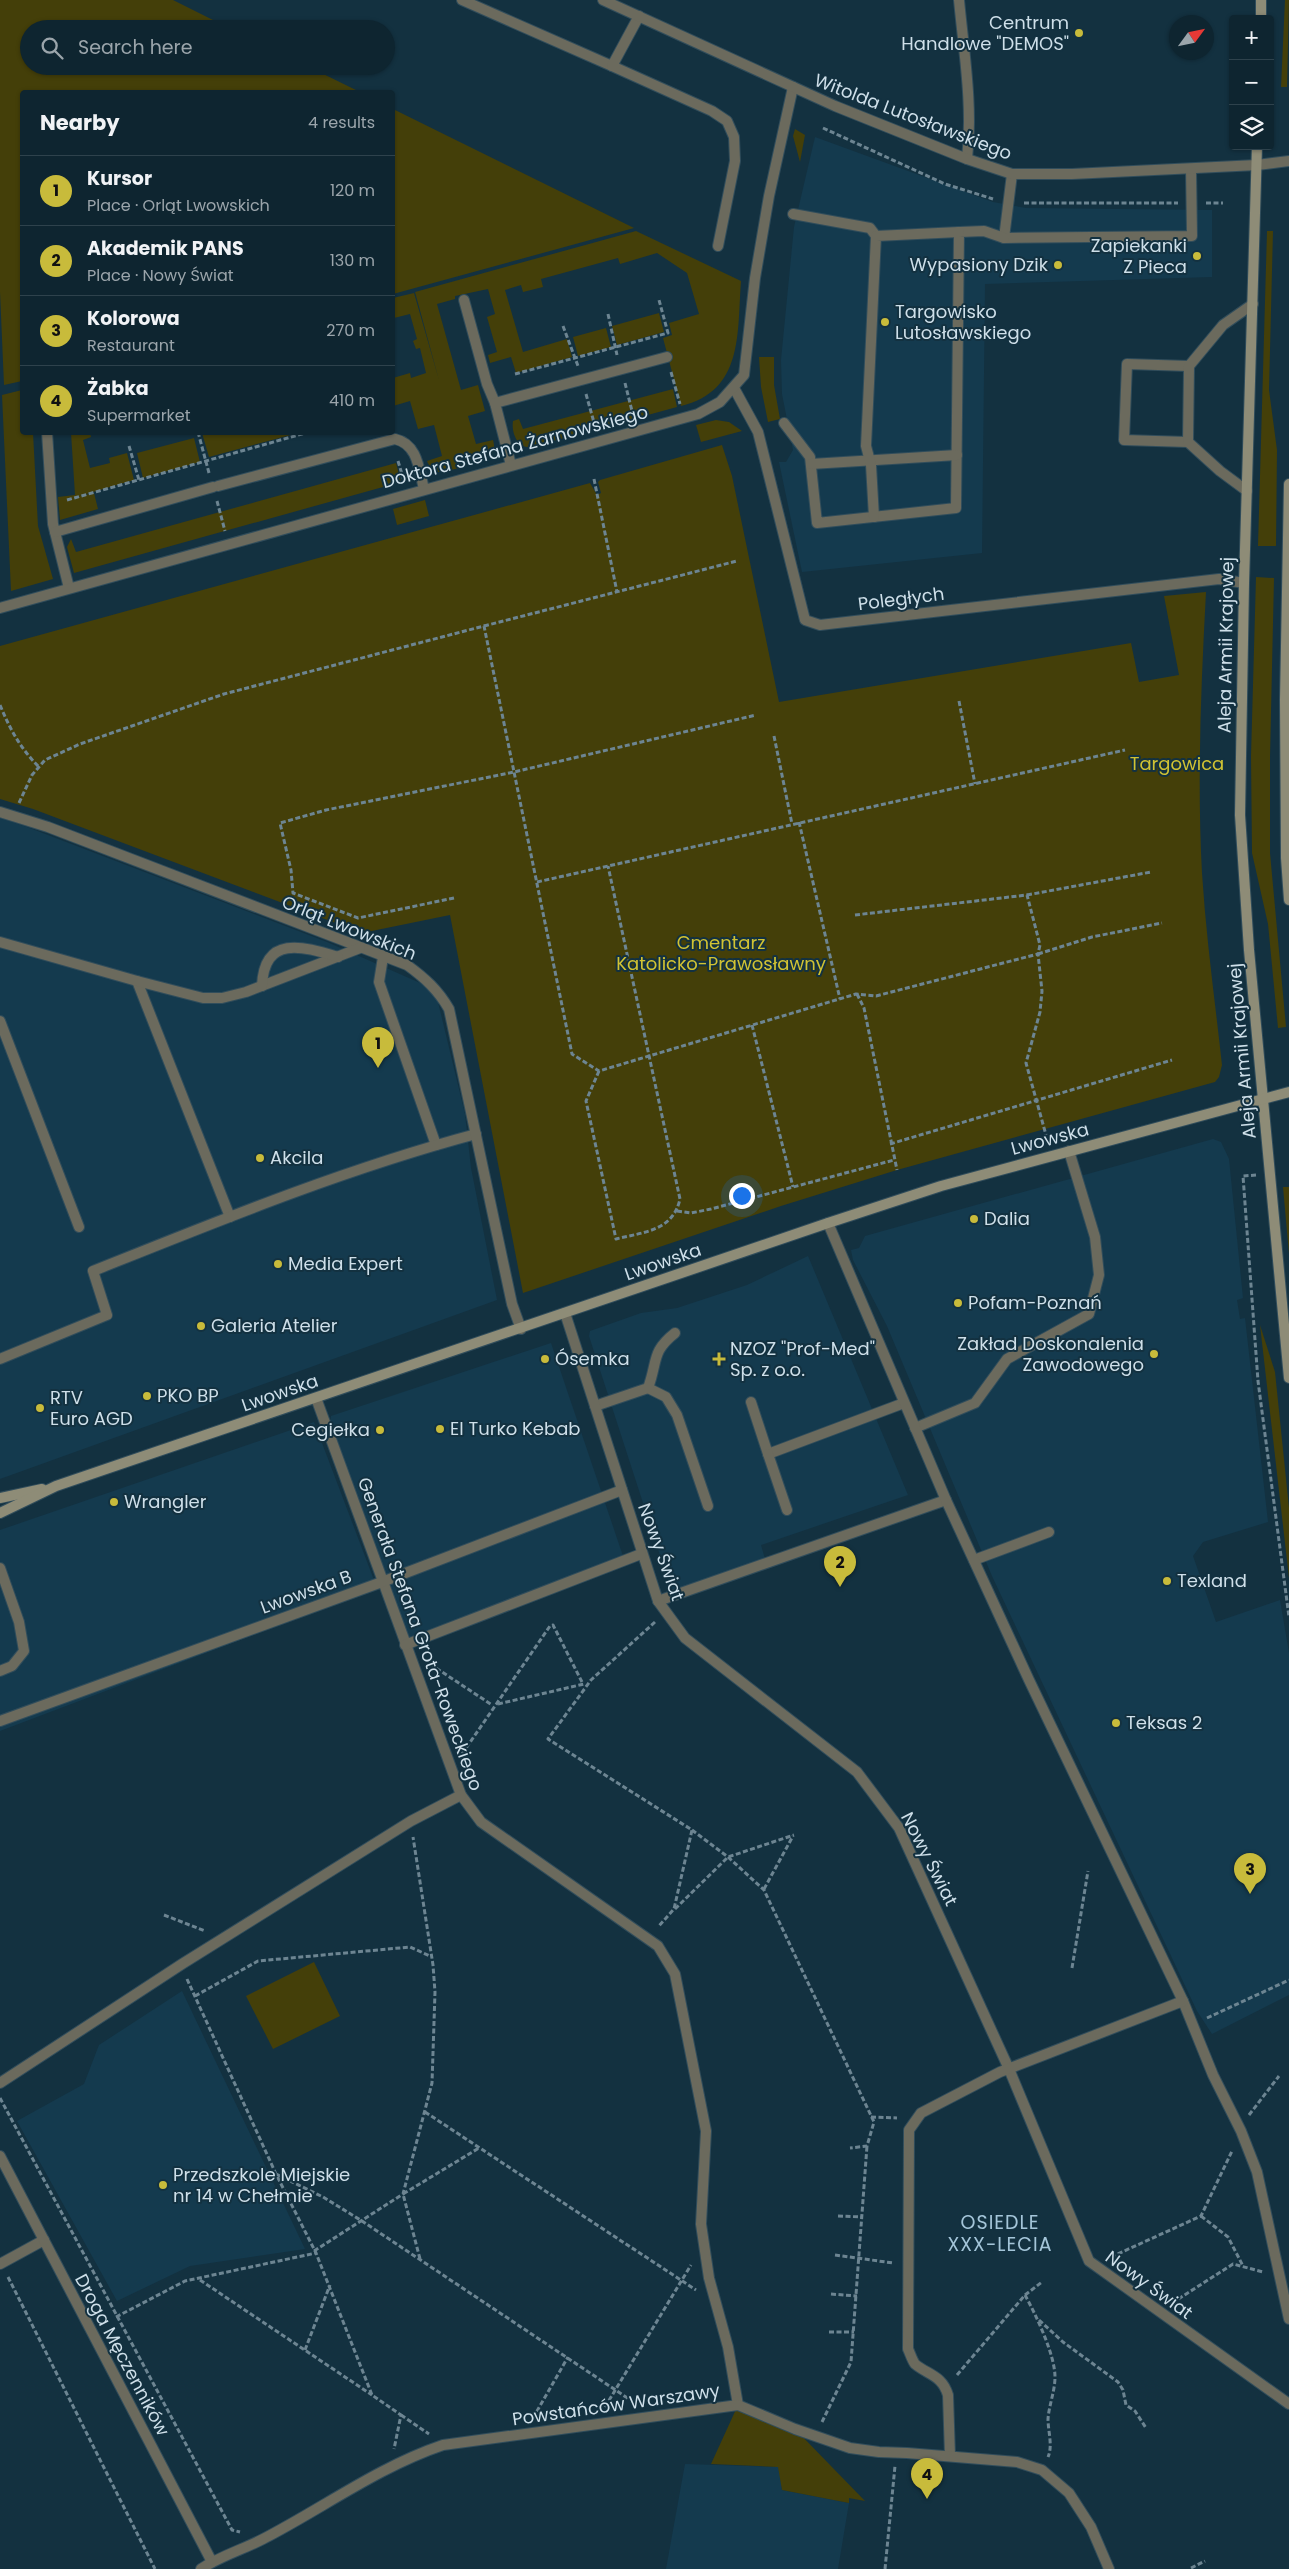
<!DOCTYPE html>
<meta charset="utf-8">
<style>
:root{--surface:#0e2530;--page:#1c313c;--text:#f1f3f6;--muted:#9ba5ab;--line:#2e424c;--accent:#c8bb3b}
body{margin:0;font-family:Poppins,sans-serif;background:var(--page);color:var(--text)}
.controls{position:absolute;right:15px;top:15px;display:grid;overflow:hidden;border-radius:5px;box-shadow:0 1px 4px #0004}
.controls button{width:45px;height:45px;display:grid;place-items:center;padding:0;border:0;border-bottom:1px solid var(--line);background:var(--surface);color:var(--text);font:25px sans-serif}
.compass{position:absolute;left:1169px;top:15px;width:45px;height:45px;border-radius:50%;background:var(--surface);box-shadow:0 1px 4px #0004;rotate:57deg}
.you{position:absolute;left:741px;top:1195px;width:18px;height:18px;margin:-12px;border:4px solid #fff;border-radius:50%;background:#1a73e8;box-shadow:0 0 0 8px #1a73e833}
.badge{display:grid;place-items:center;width:32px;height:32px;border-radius:50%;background:var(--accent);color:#111;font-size:16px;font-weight:700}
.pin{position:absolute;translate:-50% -41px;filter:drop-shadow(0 1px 2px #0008)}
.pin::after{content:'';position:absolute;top:26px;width:18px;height:15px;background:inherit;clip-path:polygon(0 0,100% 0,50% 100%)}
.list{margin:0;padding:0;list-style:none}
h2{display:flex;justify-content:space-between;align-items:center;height:65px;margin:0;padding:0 20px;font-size:21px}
h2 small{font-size:16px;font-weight:400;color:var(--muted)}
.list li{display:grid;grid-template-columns:32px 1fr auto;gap:15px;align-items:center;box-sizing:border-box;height:70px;padding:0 20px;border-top:1px solid var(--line)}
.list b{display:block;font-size:19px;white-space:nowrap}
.list p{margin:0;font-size:16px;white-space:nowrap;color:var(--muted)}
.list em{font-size:16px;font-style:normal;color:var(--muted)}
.icon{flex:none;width:28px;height:28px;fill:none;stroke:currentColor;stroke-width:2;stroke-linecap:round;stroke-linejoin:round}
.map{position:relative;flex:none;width:1289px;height:2569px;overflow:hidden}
.search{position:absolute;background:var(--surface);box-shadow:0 1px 4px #0004;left:20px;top:20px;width:375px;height:55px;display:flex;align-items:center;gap:12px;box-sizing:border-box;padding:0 18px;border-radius:28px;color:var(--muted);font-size:19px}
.panel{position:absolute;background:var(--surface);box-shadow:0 1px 4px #0004;left:20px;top:90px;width:375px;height:345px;border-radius:5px}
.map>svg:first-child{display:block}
.built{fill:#143a4e}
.green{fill:#443f09}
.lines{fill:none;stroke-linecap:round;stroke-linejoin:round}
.service-casing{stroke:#314d5b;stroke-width:12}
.pedestrian-casing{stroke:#314d5b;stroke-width:12}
.minor-casing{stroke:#314d5b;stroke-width:12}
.tertiary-casing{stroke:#314d5b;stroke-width:12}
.secondary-casing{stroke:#314d5b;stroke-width:12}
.path{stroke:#6d8592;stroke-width:3;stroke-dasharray:5 2.5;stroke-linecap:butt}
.service{stroke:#6b6a5d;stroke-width:10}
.pedestrian{stroke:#6b6a5d;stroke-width:10}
.minor{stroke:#6b6a5d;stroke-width:10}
.tertiary{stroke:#6b6a5d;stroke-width:10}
.secondary{stroke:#8e8c77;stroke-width:10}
.poi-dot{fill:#c8bb3b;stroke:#133140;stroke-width:2}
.labels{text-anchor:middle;stroke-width:4;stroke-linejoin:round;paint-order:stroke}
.poi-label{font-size:18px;fill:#cedfe9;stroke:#133140;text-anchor:start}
.street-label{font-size:18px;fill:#cedfe9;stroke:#133140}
.park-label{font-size:18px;fill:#d1c333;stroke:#133140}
.neighbourhood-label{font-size:19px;letter-spacing:1px;fill:#a4c5d9;stroke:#133140}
</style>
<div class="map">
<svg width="1289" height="2569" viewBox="0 0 1289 2569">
<rect width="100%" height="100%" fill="#133140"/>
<g class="built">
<path d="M815 137 993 202 1026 208 1212 210V277L985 284 982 553 802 572 779 462H786L793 450 782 394 781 360 794 227Z"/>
<path d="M0 818 27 827 327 942 427 986 438 1002 465 1114 471 1168 497 1300 0 1479Z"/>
<path d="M1213 1139 1221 1142 1229 1159 1243 1298 1237 1300 1240 1319 1245 1318 1268 1522 1203 1542 1193 1556 1216 1622 1280 1600 1289 1653V1995L1212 2034 1197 2011 992 1576 887 1326 853 1260 851 1250 859 1248 865 1236Z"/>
<path d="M808 1256 908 1495 761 1545 765 1559 673 1590 667 1577 589 1336 590 1331 641 1313 677 1308 747 1285Z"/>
<path d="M551 1343 625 1562 410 1644 330 1423 331 1416Z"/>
<path d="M314 1422 377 1588 0 1731V1530Z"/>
<path d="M182 1991 305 2249 190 2266 117 2301 17 2121 84 2084 99 2045Z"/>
<path d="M685 2464 779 2467 782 2490 849 2503 838 2569H666Z"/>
</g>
<g class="green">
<path d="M0 0H173L231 29H29V66H307L360 92H22V381L4 385 0 292Z"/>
<path d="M1285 0H1289L1287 87H1281Z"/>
<path d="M392 109H393L634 228 393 294Z"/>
<path d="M795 129 805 135 800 162 793 136Z"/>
<path d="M636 231 741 281C737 333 744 391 681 406L663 338 672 335 669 323 699 314 687 273 657 253 620 264 618 258 541 279 543 287 523 292 521 285 505 290 523 352 567 339 572 357 516 373 511 357 490 363 488 355 497 352 487 317 495 314 488 289 455 296V299L437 304 461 390 478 385 485 411 468 416 476 444 493 440C494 444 495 449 493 452 490 460 446 473 438 472 432 470 429 466 427 461L442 456 434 425 418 429 410 401 393 406V378L410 373 411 378 426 373 420 348 416 349 413 341 417 339 410 314 394 318 395 323H393V298L414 293 439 380 415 292Z"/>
<path d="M1267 231H1273L1269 390 1277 450 1276 546H1258Z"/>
<path d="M659 313 664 332 617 345 612 326Z"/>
<path d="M606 328 611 347 578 356 573 337Z"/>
<path d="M759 357H774V385L780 419 768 422 761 387Z"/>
<path d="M673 389 677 407 531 447C518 449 511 433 513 421L519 419 523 429Z"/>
<path d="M22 390V432L33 433 38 526 53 579 11 591 2 395Z"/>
<path d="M716 420 729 422 742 431 701 442 696 425Z"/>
<path d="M71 433H90L91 437 83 440 90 468 110 463 109 458 127 453 134 480 76 497 94 493 98 509 60 520 58 497 75 495Z"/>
<path d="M202 433V432L298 433 209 457Z"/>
<path d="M194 438 200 462 143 478 137 453Z"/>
<path d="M722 445 732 476 779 702 1131 643 1139 682 1179 675 1164 596 1206 592C1201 686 1197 779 1202 873 1206 937 1215 1001 1222 1065L1219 1077 1215 1082 897 1170 781 1206 523 1293 450 915 362 933 33 809 0 799V646L590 483 597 495 601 493 598 482 600 480Z"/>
<path d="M396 463 401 482 74 573 67 547 71 539 76 552Z"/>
<path d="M425 500 429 516 397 525 393 509Z"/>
<path d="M1256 577 1274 578 1270 757V853L1286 1027 1278 1028 1268 924 1252 853 1251 756Z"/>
<path d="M1283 1187H1289V1254Z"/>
<path d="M1260 1325 1275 1372 1289 1508V1578Z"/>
<path d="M314 1962 340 2016 273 2049 246 1996Z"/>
<path d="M738 2405 795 2429 865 2501 849 2498V2503L782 2490 778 2467 711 2464Z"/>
</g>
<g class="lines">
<defs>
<g id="service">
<path d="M462 0 612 66"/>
<path d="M639 16 612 66 712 111 727 121 734 137 735 161 718 246"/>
<path d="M1012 174 1004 238 1192 236 1191 169"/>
<path d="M464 300 487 384 495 403"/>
<path d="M47 432 53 524 69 588"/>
<path d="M1188 442 1124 440 1127 364 1189 366"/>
<path d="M511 465 495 403 667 357"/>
<path d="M218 486 395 439C418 444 419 470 424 489"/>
<path d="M1247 491 1220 471 1188 442 1189 366 1223 325 1253 304"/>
<path d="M55 532 213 487"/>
<path d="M383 957 379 982 436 1145"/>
<path d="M137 981 230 1217"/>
<path d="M0 1021 79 1227"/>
<path d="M0 1359 107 1315 93 1271C218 1221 345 1169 476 1134"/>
<path d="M648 1388 666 1397 677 1415 708 1506"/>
<path d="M751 1402 768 1454 904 1403"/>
<path d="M595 1406 648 1388C658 1361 651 1352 675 1333"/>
<path d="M915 1428 975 1403 1007 1359 1089 1314 1099 1275 1095 1237 1069 1151"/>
<path d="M768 1454 787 1510"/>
<path d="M974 1560 1049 1532"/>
<path d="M0 1568 19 1622 24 1651 12 1666 0 1671"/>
<path d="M658 1601 946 1500"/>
</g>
<g id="pedestrian">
<path d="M793 214 870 228 876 236"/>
<path d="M784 423 810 457 817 523 956 508 959 232 984 231 1004 238"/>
<path d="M811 464 957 455"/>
<path d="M874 517 871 465 866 446 876 236 959 232"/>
</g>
<g id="minor">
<path d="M959 0C964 53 973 106 967 159"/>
<path d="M734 388 758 432 805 620 820 625 1219 579 1244 583"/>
<path d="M0 608 698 414 720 402 744 375 755 278 769 196 793 87"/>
<path d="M0 812 48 827 407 965C425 978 438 990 449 1009L512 1304 521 1329"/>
<path d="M0 942 137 981 203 998H222L246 992 360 948"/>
<path d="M262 986C264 935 302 946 338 957"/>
<path d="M828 1223 946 1500 1029 1680 1183 2001 1213 2075 1241 2131 1257 2172 1289 2319"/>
<path d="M565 1313 658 1601 685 1638 857 1772 899 1828 1009 2069 1089 2261 1289 2404"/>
<path d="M316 1398 461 1795 481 1822 658 1946 675 1974 706 2131 701 2224 709 2278 728 2347 738 2405"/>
<path d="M405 1645 641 1554"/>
<path d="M0 1721 382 1582 622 1490"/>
<path d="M0 2083 182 1964 411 1821 461 1795"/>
<path d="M0 2264 44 2240"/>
<path d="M950 2456 948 2395C942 2375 928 2375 915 2364 912 2360 910 2353 908 2349L909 2130 921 2113 1000 2072 1183 2001"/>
</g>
<g id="tertiary">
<path d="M603 0 835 106 967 159 1012 174H1072L1257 165 1289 161"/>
<path d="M0 2156 212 2562"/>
<path d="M201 2569C220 2556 242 2550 263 2539 323 2508 378 2467 443 2445L738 2405 795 2429 850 2448 879 2452 907 2453 1017 2462 1042 2470 1069 2493 1091 2527 1109 2569"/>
</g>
<g id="secondary">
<path d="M1261 19V0"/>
<path d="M1257 146 1244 583 1240 815 1249 950 1289 1378"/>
<path d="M1289 484 1285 700 1286 858 1289 900"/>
<path d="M0 1498 42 1489"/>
<path d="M0 1513 56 1486 828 1223 941 1186 1289 1092"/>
</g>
</defs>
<use href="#service" class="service-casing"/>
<use href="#pedestrian" class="pedestrian-casing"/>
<use href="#minor" class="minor-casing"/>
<use href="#tertiary" class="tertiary-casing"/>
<use href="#secondary" class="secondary-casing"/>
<g class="path">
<path d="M823 128 945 184 993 199"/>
<path d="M1024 203H1178"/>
<path d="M1206 203H1223"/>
<path d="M608 314 617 355"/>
<path d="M563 326 578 366"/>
<path d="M671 372 680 404"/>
<path d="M515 374 668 333 659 300"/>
<path d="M625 383 633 415"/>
<path d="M586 394 595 426"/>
<path d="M198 432 209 473"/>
<path d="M129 446 139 480"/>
<path d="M398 461 404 481"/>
<path d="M594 479 617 592"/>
<path d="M67 500 309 432"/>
<path d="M217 501 225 531"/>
<path d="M484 626 737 561"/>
<path d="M959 701 975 784"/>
<path d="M0 705C10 729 20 748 39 767"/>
<path d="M774 736 792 824"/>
<path d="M19 803 32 775 45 760 80 744 224 694 484 626 572 1054 599 1071 856 994 876 996 1038 954 1042 991 1040 1012 1026 1063 1046 1135"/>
<path d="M799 822 840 999"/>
<path d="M537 882 1125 750"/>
<path d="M1027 895 1151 872"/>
<path d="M454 898 358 918 293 893 291 870 280 823 326 810 514 772 756 715"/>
<path d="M855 915 1027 895 1040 945 1038 954"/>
<path d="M1038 954 1092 937 1162 923"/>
<path d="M857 994 864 1008 897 1170"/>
<path d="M752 1025 793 1187"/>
<path d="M599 1071 586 1101 616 1239C644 1232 673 1231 680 1199L608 866"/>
<path d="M890 1144 1172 1060"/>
<path d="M1256 1175 1243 1176 1258 1381 1289 1617"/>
<path d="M677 1211 691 1213 711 1209 894 1160"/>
<path d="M655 1622 591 1680 548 1739 692 1830 674 1909 658 1927"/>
<path d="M430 1664 492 1705"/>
<path d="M498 1704 584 1684"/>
<path d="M462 1754 550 1626 553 1625 583 1684"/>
<path d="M692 1830 728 1857 764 1890 874 2122 867 2146 850 2148"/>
<path d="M764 1889 793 1836"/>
<path d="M675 1909 728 1857 794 1835"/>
<path d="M164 1915 205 1931"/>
<path d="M1072 1968 1088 1871"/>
<path d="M187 1979 276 2174 316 2253 372 2395 401 2415 394 2449"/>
<path d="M195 1996 258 1961 410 1947 430 1956"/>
<path d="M1207 2018 1289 1980"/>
<path d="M0 2098 232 2530 240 2532"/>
<path d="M425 2112 696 2290"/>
<path d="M1249 2115 1279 2076"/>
<path d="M871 2117 897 2118"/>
<path d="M276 2174 323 2197 362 2221 635 2403"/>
<path d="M838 2216 862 2217"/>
<path d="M1201 2216 1228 2237 1243 2266"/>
<path d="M314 2251 403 2194 432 2083 435 1992 433 1965 413 1837"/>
<path d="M835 2255 893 2263"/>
<path d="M1111 2257 1201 2216 1232 2151"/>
<path d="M420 2259 403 2194 479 2148"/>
<path d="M8 2277 155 2569"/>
<path d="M200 2280 372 2395"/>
<path d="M831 2294 857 2296"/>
<path d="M1025 2295C1036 2315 1055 2355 1055 2377 1055 2391 1049 2405 1048 2419 1048 2431 1053 2446 1048 2457"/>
<path d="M1172 2303 1233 2264 1263 2272"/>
<path d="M116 2317 185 2281 316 2253"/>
<path d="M1039 2320 1063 2342 1118 2382 1123 2390 1126 2405 1135 2411 1146 2428"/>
<path d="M829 2332H854"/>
<path d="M305 2350 330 2285"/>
<path d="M957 2375 1025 2295 1042 2282"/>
<path d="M605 2407 691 2265"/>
<path d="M401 2415 429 2434"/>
<path d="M533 2418 568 2357"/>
<path d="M822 2422 851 2362 867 2146"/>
<path d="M1191 2568 1205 2561"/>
<path d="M885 2569 895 2466"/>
</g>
<use href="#service" class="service"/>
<use href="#pedestrian" class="pedestrian"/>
<use href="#minor" class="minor"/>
<use href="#tertiary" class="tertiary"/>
<use href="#secondary" class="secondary"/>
</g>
<g class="poi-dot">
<circle cx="1079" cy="33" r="5"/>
<circle cx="1197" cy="256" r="5"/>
<circle cx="1058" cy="265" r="5"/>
<circle cx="885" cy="322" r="5"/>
<circle cx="260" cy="1158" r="5"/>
<circle cx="974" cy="1219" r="5"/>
<circle cx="278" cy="1264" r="5"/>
<circle cx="958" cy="1303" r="5"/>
<circle cx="201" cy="1326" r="5"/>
<circle cx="1154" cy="1354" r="5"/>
<circle cx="545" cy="1359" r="5"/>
<path d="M716.5 1351.5h5v5h5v5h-5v5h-5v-5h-5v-5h5z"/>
<circle cx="147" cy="1396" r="5"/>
<circle cx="40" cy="1408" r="5"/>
<circle cx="440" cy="1429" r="5"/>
<circle cx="380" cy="1430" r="5"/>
<circle cx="114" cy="1502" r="5"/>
<circle cx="1167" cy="1581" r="5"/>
<circle cx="1116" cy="1723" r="5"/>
<circle cx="163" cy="2185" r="5"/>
</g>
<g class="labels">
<g class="poi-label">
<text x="1069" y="29" text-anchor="end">Centrum<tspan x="1069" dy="21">Handlowe "DEMOS"</tspan></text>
<text x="1187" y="252" text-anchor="end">Zapiekanki<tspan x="1187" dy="21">Z Pieca</tspan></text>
<text x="1048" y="271" text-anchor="end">Wypasiony Dzik</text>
<text x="895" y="318">Targowisko<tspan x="895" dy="21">Lutosławskiego</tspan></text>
<text x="270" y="1164">Akcila</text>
<text x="984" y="1225">Dalia</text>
<text x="288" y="1270">Media Expert</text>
<text x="968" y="1309">Pofam-Poznań</text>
<text x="211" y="1332">Galeria Atelier</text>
<text x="1144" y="1350" text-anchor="end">Zakład Doskonalenia<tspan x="1144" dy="21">Zawodowego</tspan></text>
<text x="730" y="1355">NZOZ "Prof-Med"<tspan x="730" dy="21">Sp. z o.o.</tspan></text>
<text x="555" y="1365">Ósemka</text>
<text x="157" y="1402">PKO BP</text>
<text x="50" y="1404">RTV<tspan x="50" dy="21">Euro AGD</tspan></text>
<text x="450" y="1435">El Turko Kebab</text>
<text x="370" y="1436" text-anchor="end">Cegiełka</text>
<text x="124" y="1508">Wrangler</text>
<text x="1177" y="1587">Texland</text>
<text x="1126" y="1729">Teksas 2</text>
<text x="173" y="2181">Przedszkole Miejskie<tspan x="173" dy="21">nr 14 w Chełmie</tspan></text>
</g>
<g class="street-label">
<text transform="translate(913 117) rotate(21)" y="6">Witolda Lutosławskiego</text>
<text transform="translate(515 447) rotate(-15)" y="6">Doktora Stefana Żarnowskiego</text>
<text transform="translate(901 599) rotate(-7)" y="6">Poległych</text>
<text transform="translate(1226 645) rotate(-89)" y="6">Aleja Armii Krajowej</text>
<text transform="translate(349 928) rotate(22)" y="6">Orląt Lwowskich</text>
<text transform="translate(1242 1051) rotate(-95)" y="6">Aleja Armii Krajowej</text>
<text transform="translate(1050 1139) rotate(-15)" y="6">Lwowska</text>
<text transform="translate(663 1262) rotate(-19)" y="6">Lwowska</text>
<text transform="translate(280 1393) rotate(-19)" y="6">Lwowska</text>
<text transform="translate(661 1552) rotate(70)" y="6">Nowy Świat</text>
<text transform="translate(306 1592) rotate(-20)" y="6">Lwowska B</text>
<text transform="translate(420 1634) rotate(70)" y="6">Generała Stefana Grota-Roweckiego</text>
<text transform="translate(929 1859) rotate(63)" y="6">Nowy Świat</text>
<text transform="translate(1149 2285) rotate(36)" y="6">Nowy Świat</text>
<text transform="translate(122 2355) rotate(62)" y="6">Droga Męczenników</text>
<text transform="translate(616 2405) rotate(-8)" y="6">Powstańców Warszawy</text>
</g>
<g class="park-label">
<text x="1177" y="770">Targowica</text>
<text x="721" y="949">Cmentarz<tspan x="721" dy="21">Katolicko-Prawosławny</tspan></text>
</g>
<g class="neighbourhood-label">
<text x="1000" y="2229">OSIEDLE<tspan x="1000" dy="22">XXX-LECIA</tspan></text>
</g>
</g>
</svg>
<div class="controls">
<button>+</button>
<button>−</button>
<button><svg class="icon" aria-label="layers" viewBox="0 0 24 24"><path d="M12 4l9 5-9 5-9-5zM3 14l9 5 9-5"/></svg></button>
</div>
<svg class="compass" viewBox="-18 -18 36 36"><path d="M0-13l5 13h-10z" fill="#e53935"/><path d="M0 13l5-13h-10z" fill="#9ba5ab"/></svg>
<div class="you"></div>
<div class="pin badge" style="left:378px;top:1068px">1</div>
<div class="pin badge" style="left:840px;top:1587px">2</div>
<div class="pin badge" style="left:1250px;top:1894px">3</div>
<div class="pin badge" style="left:927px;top:2499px">4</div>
<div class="search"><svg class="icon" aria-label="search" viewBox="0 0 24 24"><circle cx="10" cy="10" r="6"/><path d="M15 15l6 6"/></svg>Search here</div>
<section class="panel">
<h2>Nearby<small>4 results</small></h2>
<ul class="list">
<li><span class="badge">1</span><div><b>Kursor</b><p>Place · Orląt Lwowskich</p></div><em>120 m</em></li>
<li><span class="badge">2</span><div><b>Akademik PANS</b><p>Place · Nowy Świat</p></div><em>130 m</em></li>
<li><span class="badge">3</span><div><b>Kolorowa</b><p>Restaurant</p></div><em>270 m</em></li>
<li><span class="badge">4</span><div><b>Żabka</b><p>Supermarket</p></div><em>410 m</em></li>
</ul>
</section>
</div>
